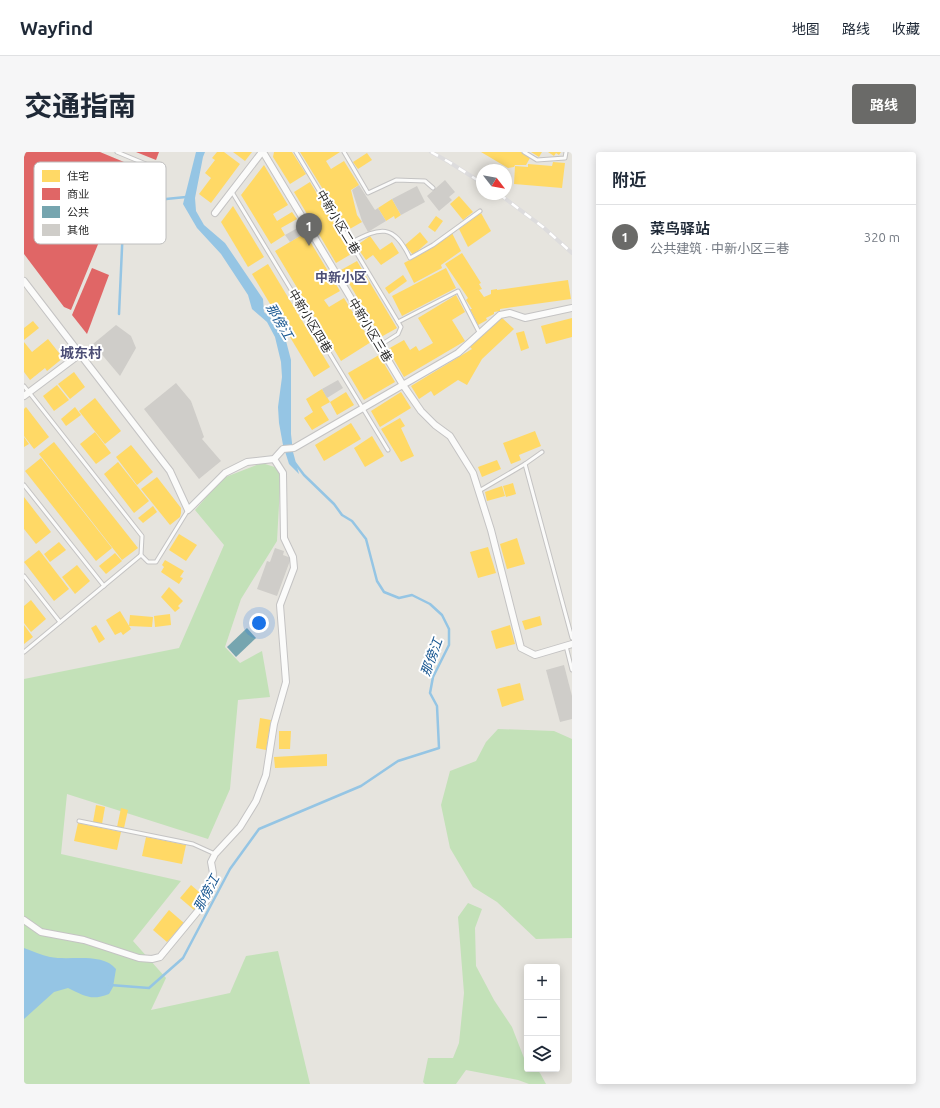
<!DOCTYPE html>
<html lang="zh">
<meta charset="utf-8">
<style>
:root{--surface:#fff;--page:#f6f6f7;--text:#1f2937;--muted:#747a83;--line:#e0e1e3;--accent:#6a6a68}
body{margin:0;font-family:Ubuntu,"Noto Sans SC",sans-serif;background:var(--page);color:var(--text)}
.controls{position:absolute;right:12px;bottom:12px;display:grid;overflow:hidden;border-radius:4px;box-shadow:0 2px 10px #0003}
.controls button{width:36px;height:36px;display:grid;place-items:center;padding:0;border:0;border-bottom:1px solid var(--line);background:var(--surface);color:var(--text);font:20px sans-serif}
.compass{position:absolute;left:452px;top:12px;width:36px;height:36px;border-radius:50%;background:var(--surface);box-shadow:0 2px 10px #0003;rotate:121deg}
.you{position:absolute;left:235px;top:471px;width:14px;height:14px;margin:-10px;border:3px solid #fff;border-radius:50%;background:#1a73e8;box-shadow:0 0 0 6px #1a73e833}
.badge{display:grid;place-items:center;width:26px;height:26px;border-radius:50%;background:var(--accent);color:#fff;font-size:13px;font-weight:700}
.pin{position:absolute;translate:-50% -33px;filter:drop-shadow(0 1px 2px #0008)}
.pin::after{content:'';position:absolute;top:21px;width:14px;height:12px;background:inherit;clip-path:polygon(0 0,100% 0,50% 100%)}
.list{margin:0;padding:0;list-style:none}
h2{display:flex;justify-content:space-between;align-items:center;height:52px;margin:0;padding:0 16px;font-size:17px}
h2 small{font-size:13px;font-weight:400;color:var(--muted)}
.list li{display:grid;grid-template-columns:26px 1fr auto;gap:12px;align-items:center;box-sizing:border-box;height:64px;padding:0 16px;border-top:1px solid var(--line)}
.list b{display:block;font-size:15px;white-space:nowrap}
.list p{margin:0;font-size:13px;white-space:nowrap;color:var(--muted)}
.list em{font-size:13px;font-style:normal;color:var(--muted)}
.icon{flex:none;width:22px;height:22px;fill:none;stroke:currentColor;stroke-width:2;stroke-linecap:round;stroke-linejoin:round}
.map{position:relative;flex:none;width:548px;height:932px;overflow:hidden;border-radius:4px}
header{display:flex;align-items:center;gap:24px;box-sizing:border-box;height:56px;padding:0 20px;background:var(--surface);border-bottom:1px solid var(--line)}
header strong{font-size:19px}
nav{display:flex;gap:22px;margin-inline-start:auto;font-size:14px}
.intro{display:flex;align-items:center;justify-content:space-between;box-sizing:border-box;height:96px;padding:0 24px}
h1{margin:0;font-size:28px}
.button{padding:10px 18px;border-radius:4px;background:var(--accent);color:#fff;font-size:14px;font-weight:700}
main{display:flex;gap:24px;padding:0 24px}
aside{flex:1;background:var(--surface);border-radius:4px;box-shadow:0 2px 10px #0003}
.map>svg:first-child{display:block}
.green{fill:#c3e1b8}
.water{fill:#95c5e4}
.homes{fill:#ffd966}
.shops{fill:#e06666}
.public{fill:#76a5af}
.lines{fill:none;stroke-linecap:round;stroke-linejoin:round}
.stream{stroke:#95c5e4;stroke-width:2.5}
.building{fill:#cfcdc9}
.service-casing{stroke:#c4c3c3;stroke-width:5}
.minor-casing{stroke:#c4c3c3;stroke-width:8}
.service{stroke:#fbfbfa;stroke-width:3}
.minor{stroke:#fbfbfa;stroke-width:6}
.rail-casing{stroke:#dddcdd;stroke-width:4}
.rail{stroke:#fff;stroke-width:2.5;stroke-dasharray:8;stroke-linecap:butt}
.labels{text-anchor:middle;stroke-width:4;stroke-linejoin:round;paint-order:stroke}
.street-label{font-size:12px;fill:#282828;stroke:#fff}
.neighbourhood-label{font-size:13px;font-weight:bold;fill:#4b4d75;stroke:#fff}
.water-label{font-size:13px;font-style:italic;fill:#15548f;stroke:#fff}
.quarter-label{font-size:14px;font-weight:bold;fill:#4b4d75;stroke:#fff}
.key{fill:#fff;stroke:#bebebe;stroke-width:1}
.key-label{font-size:11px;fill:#282828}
</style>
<header>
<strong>Wayfind</strong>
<nav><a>地图</a><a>路线</a><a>收藏</a></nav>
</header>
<div class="intro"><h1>交通指南</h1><a class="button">路线</a></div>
<main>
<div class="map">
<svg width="548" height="932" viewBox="0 0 548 932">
<rect width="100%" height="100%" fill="#e6e4de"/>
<g class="green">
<path d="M238 311 257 317 253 389 217 447 201 495 216 511 238 499 246 545 214 548 206 637 184 687 43 642 37 702 157 729 109 789 142 826 127 858 206 841 222 804 254 799 286 932H0V527L155 496 200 393 171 358 199 326Z"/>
<path d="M474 577 530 579 548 587V786L512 787 473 750 449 735 426 696 417 653 426 619 452 609 462 590Z"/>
<path d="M444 751 458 757 451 776 452 814 470 848 488 875 500 906 503 909V917H512L516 921 522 932H505L494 928 442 918 432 932H401L399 930 404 906H429L435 891 440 841 434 765Z"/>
</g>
<g class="water">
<path d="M172 0H181L179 5 171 46 172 59 180 73 201 91 239 147 240 160 251 170 262 189 267 208V282L269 300 275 322 265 312 259 293 255 271 254 255 258 225 257 210 251 185 243 170 228 157 224 143 197 102 173 76 159 52Z"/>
<path d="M0 796C9 799 17 803 26 805 46 809 78 800 92 817L89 835 85 842C67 849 61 844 44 836L30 840 0 867Z"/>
</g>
<g class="homes">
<path d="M193 0H200L216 12 187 51 175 42 187 26 181 21 191 8 188 6Z"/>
<path d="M209 0H228L221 9Z"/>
<path d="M250 0H268L282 22 266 32 249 5Z"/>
<path d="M276 0H316L302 9 307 17 320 9 335 33 327 38 333 63 338 70 324 78Z"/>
<path d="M457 0H497L506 6 502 13H491L490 15 484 16Z"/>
<path d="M507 0H518L515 5Z"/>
<path d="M524 0H537L535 3 532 1 530 4Z"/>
<path d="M343 1 348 8 334 17 329 10Z"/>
<path d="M529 10 541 11 538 36 490 32 491 14 504 15V12L528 14Z"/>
<path d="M240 13 264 53 249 62 253 69 268 60 273 67 257 76 261 83 247 92 217 43Z"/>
<path d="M286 30 329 101 312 111 270 40Z"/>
<path d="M435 44 449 60 439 68 426 52Z"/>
<path d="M368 47 377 63 371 67 370 64 362 69 354 56Z"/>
<path d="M209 54 240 105 224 115 197 70Z"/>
<path d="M457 61 467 79 444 95 435 77Z"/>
<path d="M412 64 419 69 411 80 404 75Z"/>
<path d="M396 80 404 90 389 103 381 93Z"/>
<path d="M281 81 316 139 300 148 305 155 320 146 347 190 317 209 251 99Z"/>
<path d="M428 81 437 99 417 113 418 116 390 131 380 111 408 96Z"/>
<path d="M346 84 356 98 368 90 375 101 357 113 349 103 342 108 332 94Z"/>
<path d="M438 101 457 131 455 132 458 137 455 138 460 145 467 142V138L473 137V138L544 128 547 147 476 157V159L470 160V162L462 166 463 168 454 173 446 157H448L442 148 444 146 421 112Z"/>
<path d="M333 109 373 176 357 185 317 118Z"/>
<path d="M244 112 306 215 290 225 228 122Z"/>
<path d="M422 116 432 136 378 164 368 144Z"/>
<path d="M379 123 383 129 365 142 361 136Z"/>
<path d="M432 143 441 160 428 168 441 189 380 225 364 197 380 188 386 198 392 194 395 199 409 191 394 166Z"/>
<path d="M477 165 490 177 458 207 443 233 434 228 410 244 407 239 395 247 387 234 448 197 446 195Z"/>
<path d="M548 166V185L522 192 517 174Z"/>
<path d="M9 169 15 176 0 188V176Z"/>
<path d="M500 179 505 196 497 199 492 181Z"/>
<path d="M24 187 39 206 23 219 21 216 6 228 0 220V190L8 200Z"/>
<path d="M355 203 371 230 340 248 324 221Z"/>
<path d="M50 220 61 235 46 247 34 232Z"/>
<path d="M33 233 45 248 30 259 19 244Z"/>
<path d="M298 237 306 250 322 240 330 253 313 263 306 250 297 255 305 268 288 278 280 266 289 260 282 247Z"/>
<path d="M377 240 387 256 356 275 347 259Z"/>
<path d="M71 246 97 279 81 292 55 259Z"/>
<path d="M2 255 25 285 10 297 0 284V257Z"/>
<path d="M51 255 57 263 42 274 37 267Z"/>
<path d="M376 266 381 274 377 276 390 304 377 310 357 277Z"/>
<path d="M327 271 337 287 300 309 291 293Z"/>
<path d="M511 279 517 294 495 303 497 308 487 312 479 291Z"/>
<path d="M71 280 87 301 72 312 56 292Z"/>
<path d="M348 284 360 304 341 315 330 296Z"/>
<path d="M0 285 5 292 0 295Z"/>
<path d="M30 290 114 396 98 408 15 302Z"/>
<path d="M107 293 129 320 113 333 92 305Z"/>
<path d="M17 306 88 396 72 409 1 319Z"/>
<path d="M473 308 477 317 458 325 454 315Z"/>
<path d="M94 310 125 349 110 361 80 322Z"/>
<path d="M133 325 157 356V361L156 365 146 373 117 337Z"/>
<path d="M489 331 492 342 482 345 479 334Z"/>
<path d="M478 334 481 344 463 349 461 340Z"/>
<path d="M0 345 27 380 12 392 0 377Z"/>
<path d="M129 354 133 360 119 371 114 366Z"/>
<path d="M155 382 173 393 162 409 145 398Z"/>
<path d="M493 386 501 412 483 417 476 392Z"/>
<path d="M35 390 42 398 26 410 20 402Z"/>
<path d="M464 395 472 421 454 426 446 400Z"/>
<path d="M15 398 45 437 30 449 0 410Z"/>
<path d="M91 401 98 409 82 422 75 414Z"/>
<path d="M141 408 160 419 156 425 159 426 155 432 137 420 140 415 138 413Z"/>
<path d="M53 413 66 429 51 442 38 425Z"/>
<path d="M145 435 159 449 154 454 156 456 151 460 137 445Z"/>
<path d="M7 448 22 467 7 480 0 471V454Z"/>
<path d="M96 459 107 477 99 483 97 480 91 483 82 468Z"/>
<path d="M146 462 147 473 131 475 130 464Z"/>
<path d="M106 463 129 465 128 475 105 474Z"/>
<path d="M516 464 518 473 501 478 498 469Z"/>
<path d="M0 473 9 485 0 492Z"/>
<path d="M72 473 81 487 75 491 67 476Z"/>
<path d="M486 473 491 492 472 497 467 479Z"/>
<path d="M496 531 500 548 478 555 473 537Z"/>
<path d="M236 566 247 568 242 598 232 596Z"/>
<path d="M255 579H267L266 597H255Z"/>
<path d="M303 602V614L251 616 250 605Z"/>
<path d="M72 653 81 655 78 672 69 670Z"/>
<path d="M97 656 104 658 100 676 93 675Z"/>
<path d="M54 671 97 680 93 698 50 689Z"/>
<path d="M122 685 162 693 158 712 118 704Z"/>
<path d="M167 733 181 745 170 758 156 746Z"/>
<path d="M145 758 160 771 143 790 129 778Z"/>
</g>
<g class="shops">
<path d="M2 0H76L124 20 118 35 109 31 99 55 91 51 47 158 40 155 0 102V5Z"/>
<path d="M112 0H135L132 8Z"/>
<path d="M68 116 85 123 63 182 48 163Z"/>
</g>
<path class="public" d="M223 476 232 486 212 505 203 495Z"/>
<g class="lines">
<g class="stream">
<path d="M95 162 99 74 142 47 162 45"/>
<path d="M86 833 125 836 159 806 206 717 235 677 337 634 374 609 415 596 413 554 406 541 409 525 425 493V477L418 463 406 452 388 443 375 446 360 440 353 429 342 387 328 369 318 363 310 352 280 323 271 311"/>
</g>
</g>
<g class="building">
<path d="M421 28 431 40 425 45 428 48 415 59 403 44Z"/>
<path d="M335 33 351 58 354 56 362 69 344 80 338 69 328 38Z"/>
<path d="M393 34 401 50 377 63 368 47Z"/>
<path d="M277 74 281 81 266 90 261 83Z"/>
<path d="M92 173 107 184 112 196 96 224 69 192Z"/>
<path d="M314 228 319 236 303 246 298 237Z"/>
<path d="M152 231 167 249 180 285 178 287 197 309 175 327 120 257Z"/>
<path d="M251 396 260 399 259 403 267 406 253 444 233 437 243 409 246 410Z"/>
<path d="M540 513 548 544V567L536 570 522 518Z"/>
</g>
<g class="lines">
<defs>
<g id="service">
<path d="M93 0 129 15"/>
<path d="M272 0 377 175 374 182 355 194"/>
<path d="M320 0 344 41 372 28 401 29 409 36"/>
<path d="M500 0 513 8 541 6 542 0"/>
<path d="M208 40 364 298"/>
<path d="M326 91C357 75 369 71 386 106L409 93 456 59"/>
<path d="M374 170 434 139 456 182"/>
<path d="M0 234 118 384 117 403 124 410H132L164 358"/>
<path d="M501 312 548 486"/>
<path d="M0 333 80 434"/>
<path d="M455 339 501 312 518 300"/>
<path d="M0 424 36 470"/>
<path d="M542 494 548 518"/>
<path d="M0 500 117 403"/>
<path d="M55 669 169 692 191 702"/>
</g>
<g id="minor">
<path d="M239 0 379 233 397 259 411 273 426 284 449 321 467 378 497 496 511 503 548 492"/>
<path d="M191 61 238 0"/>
<path d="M0 129 56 202 0 244"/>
<path d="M56 202 146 319 164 358 201 321 223 310 250 307 259 297 270 296 434 201 476 163 486 161 501 166 548 156"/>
<path d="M0 768 17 780 60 788 115 806 128 807 136 805 183 748 188 735 189 721 187 710 191 702 216 675 232 649 242 623 250 572 262 530 256 453 270 416 269 405 260 386 259 321 250 307"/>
</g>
</defs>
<use href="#service" class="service-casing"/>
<use href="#minor" class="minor-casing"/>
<use href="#service" class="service"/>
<use href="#minor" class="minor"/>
<defs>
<g id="rail">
<path d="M407 0 425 10 458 31"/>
<path d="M475 42 519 75 548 101"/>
</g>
</defs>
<use href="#rail" class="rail-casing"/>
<use href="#rail" class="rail"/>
</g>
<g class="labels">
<g class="street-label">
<text transform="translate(314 70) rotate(59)" y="4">中新小区二巷</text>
<text transform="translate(286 169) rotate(59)" y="4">中新小区四巷</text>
<text transform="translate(346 178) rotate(59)" y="4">中新小区三巷</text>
</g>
<g class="neighbourhood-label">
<text x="317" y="130">中新小区</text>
</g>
<g class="water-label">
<text transform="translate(256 169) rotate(59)" y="5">那傍江</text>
<text transform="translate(407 505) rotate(-70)" y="5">那傍江</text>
<text transform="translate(182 741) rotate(-62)" y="5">那傍江</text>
</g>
<g class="quarter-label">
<text x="57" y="206">城东村</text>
</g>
</g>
<rect x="10" y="10" width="132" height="82" rx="6" class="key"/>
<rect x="18" y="18" width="18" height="12" fill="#ffd966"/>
<rect x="18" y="36" width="18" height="12" fill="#e06666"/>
<rect x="18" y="54" width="18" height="12" fill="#76a5af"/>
<rect x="18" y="72" width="18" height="12" fill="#cfcdc9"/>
<g class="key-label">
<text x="43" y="28">住宅</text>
<text x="43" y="46">商业</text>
<text x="43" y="64">公共</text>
<text x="43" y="82">其他</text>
</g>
</svg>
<div class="controls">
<button>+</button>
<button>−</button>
<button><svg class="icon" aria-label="layers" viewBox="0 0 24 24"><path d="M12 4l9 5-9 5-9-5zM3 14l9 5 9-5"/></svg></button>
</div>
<svg class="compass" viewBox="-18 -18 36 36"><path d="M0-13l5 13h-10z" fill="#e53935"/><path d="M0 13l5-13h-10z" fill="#747a83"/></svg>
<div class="you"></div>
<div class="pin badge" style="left:285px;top:94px">1</div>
</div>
<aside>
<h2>附近<small></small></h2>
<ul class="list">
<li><span class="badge">1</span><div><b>菜鸟驿站</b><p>公共建筑 · 中新小区三巷</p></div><em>320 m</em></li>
</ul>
</aside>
</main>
